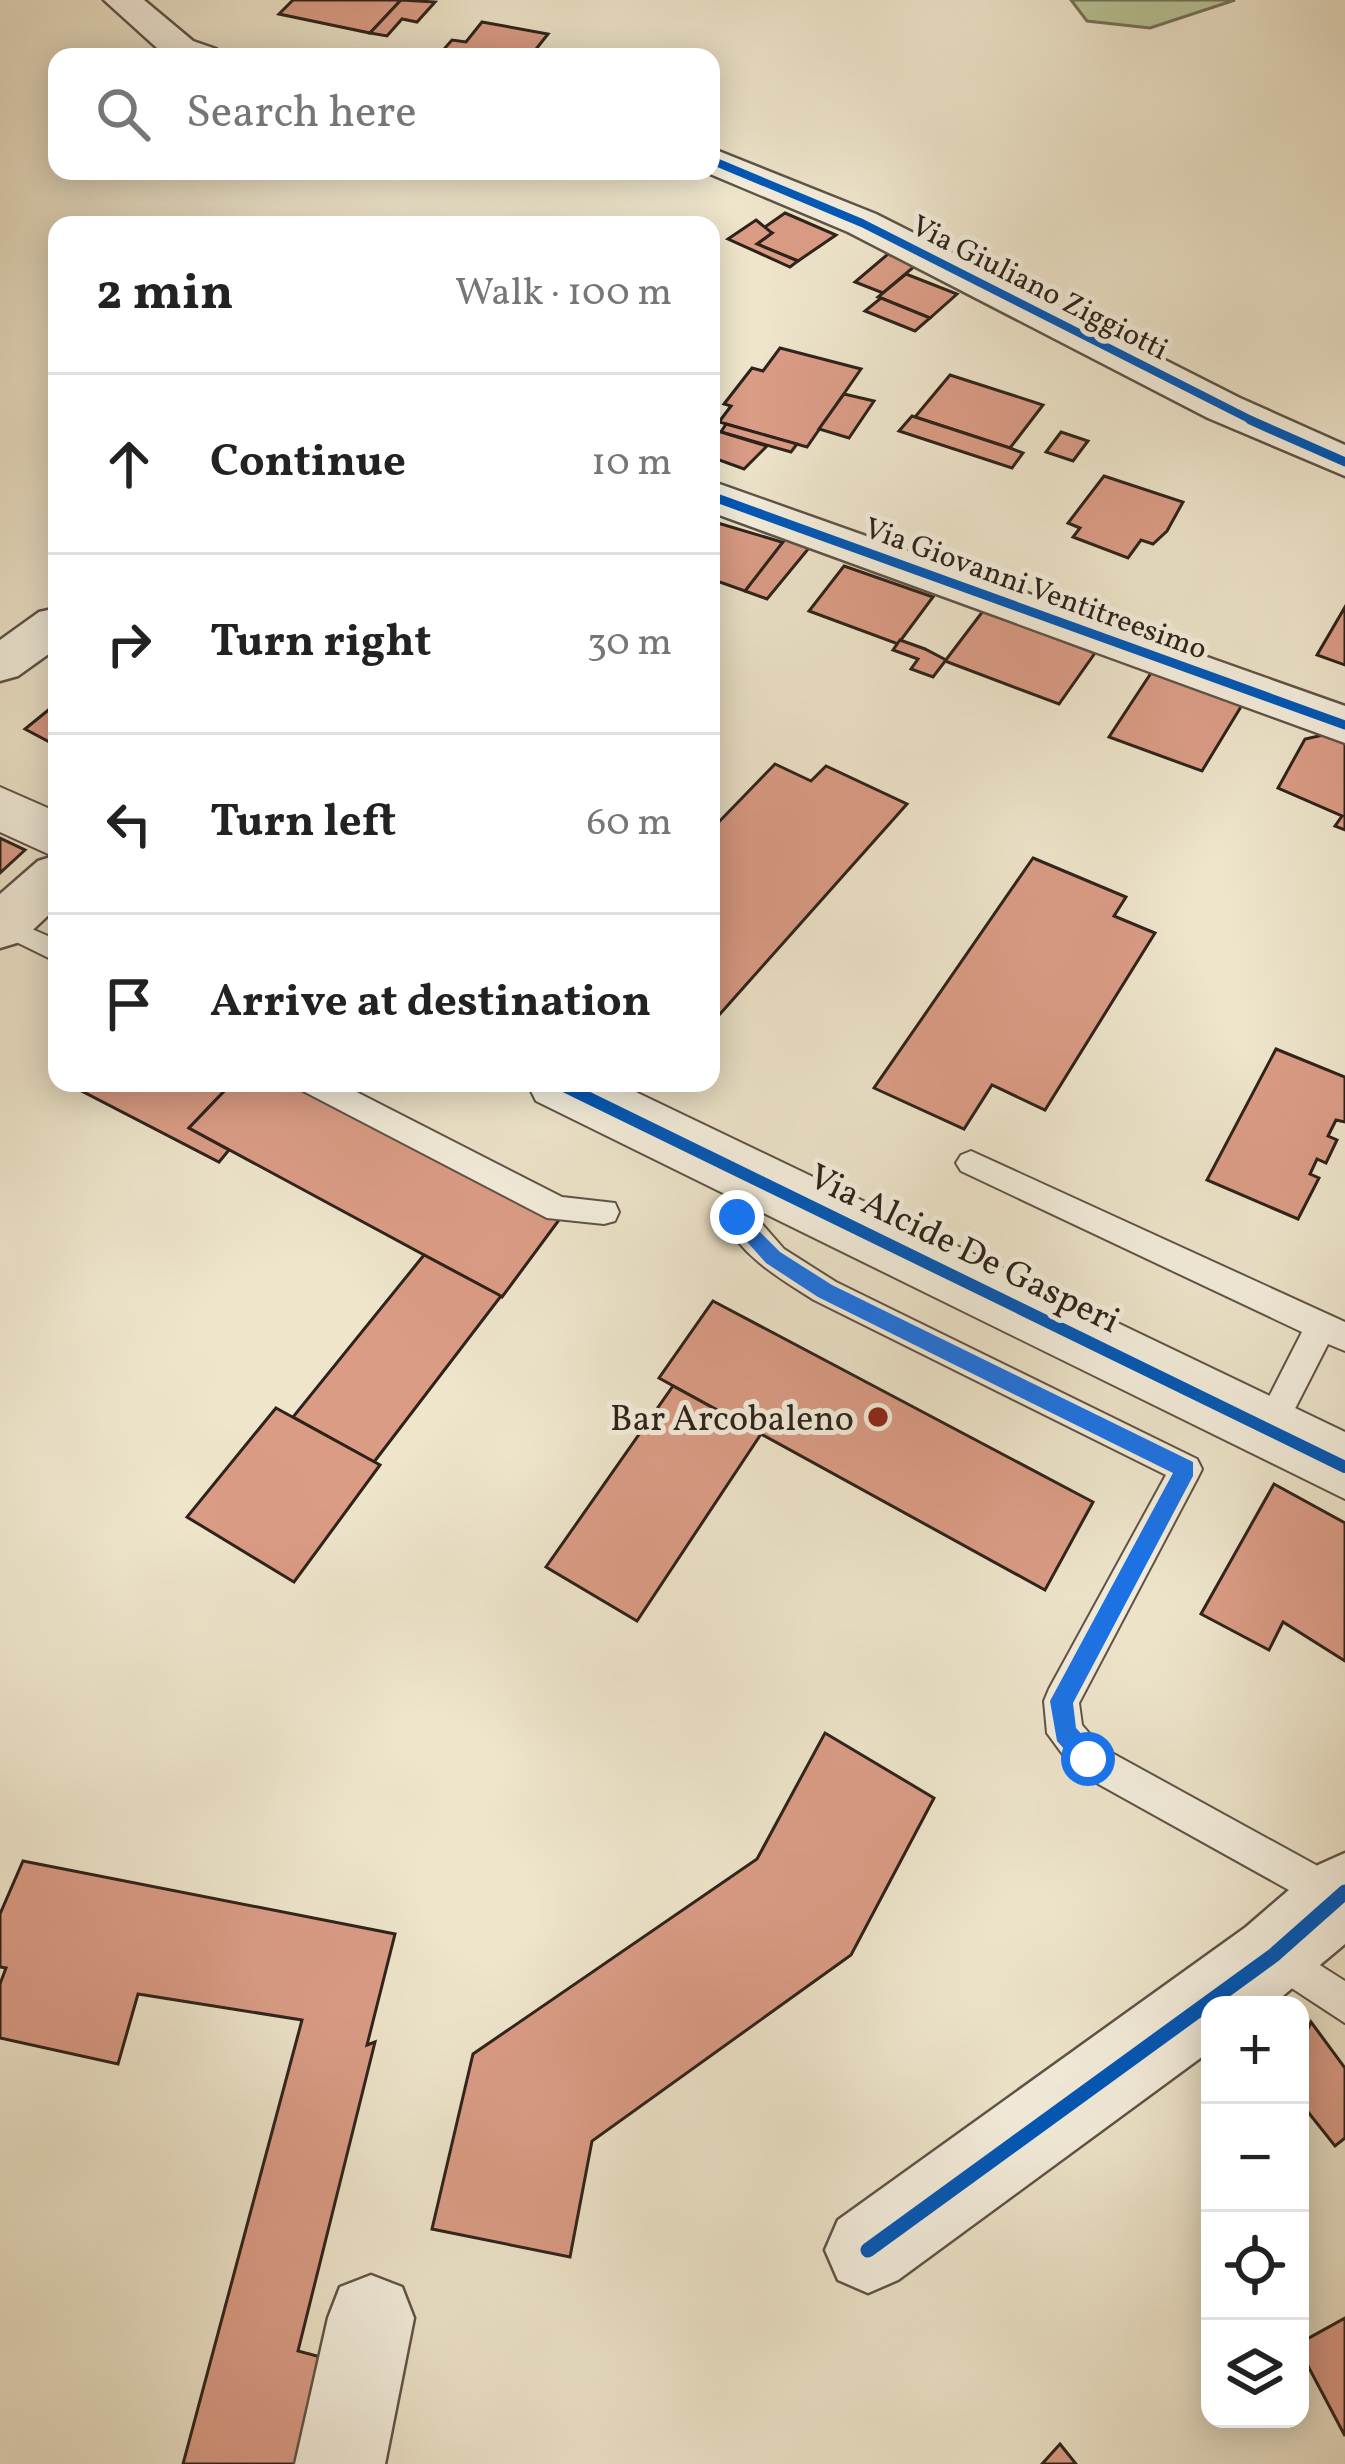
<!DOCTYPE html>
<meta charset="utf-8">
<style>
:root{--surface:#fff;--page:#f6f6f6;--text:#222;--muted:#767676;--line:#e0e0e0}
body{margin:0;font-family:Vollkorn,serif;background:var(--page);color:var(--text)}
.controls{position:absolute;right:36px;bottom:36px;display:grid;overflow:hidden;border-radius:24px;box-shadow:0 6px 30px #0003}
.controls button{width:108px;height:108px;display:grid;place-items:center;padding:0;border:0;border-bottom:3px solid var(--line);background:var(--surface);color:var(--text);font:60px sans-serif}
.stop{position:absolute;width:36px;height:36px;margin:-27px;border:9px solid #1a73e8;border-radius:50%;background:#fff}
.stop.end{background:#1a73e8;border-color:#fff;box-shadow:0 3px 12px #0008}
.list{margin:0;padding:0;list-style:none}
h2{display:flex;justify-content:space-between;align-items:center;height:156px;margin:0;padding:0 48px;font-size:51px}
h2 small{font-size:39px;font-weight:400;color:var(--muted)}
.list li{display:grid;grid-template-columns:78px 1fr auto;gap:36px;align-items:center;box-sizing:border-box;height:180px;padding:0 48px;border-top:3px solid var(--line)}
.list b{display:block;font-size:45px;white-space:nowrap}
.list em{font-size:39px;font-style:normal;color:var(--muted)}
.icon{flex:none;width:66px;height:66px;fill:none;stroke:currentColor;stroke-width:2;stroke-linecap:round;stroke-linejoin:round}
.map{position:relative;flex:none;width:1345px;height:2464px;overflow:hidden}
.search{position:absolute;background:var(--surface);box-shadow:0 6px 30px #0003;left:48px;top:48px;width:672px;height:132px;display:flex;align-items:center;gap:30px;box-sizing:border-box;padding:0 42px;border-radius:24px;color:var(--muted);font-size:45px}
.panel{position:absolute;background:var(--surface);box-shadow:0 6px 30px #0003;left:48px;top:216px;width:672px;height:876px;border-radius:24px}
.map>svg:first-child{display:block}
.green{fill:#b8c598;stroke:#73745a;stroke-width:3}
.building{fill:#db9c86;stroke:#2e221b;stroke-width:3}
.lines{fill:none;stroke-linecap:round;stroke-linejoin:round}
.service-casing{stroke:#5e5347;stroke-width:4}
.minor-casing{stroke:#5e5347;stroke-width:5}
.tertiary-casing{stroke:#5e5347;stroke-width:4}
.service{fill:#f4eedd;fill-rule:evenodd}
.minor{fill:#f4eedd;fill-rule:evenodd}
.tertiary{fill:#f4eedd;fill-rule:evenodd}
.cycleway-far3-casing{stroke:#f4eedd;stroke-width:12}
.cycleway-far2-casing{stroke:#f4eedd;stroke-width:15}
.cycleway-far1-casing{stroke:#f4eedd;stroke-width:20}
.cycleway-casing{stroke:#f4eedd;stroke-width:22}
.cycleway-far3{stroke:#0057b8;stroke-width:8}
.cycleway-far2{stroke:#0057b8;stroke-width:9}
.cycleway-far1{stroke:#0057b8;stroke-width:12}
.cycleway{stroke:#0057b8;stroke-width:15}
.route{fill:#1a73e8}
.poi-dot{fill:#8f2418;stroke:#f4eedd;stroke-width:4.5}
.labels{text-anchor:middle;stroke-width:10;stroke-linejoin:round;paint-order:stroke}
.far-street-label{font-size:30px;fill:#2e221b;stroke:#f4eedd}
.street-label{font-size:36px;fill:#2e221b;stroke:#f4eedd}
.poi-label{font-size:36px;fill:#2e221b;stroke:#f4eedd;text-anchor:end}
</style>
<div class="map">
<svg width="1345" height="2464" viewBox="0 0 1345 2464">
<rect width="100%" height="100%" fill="#eee5cb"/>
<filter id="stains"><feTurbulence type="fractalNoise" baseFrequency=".00167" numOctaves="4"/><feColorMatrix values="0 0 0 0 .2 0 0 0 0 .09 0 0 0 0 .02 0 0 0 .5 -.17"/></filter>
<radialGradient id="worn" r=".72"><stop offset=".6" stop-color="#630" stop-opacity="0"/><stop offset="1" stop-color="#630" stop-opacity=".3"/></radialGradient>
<path class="green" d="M1071 0H1235L1150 28 1087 21Z"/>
<g class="building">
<path d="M293 0H401L370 33 279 14Z"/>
<path d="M401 0 435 2 417 22 402 19 387 36 370 33Z"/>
<path d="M482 22 548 34 533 53 437 57 452 40 466 42Z"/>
<path d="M785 213 836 235 798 261 757 244 772 233 762 229Z"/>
<path d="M756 220 772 233 757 244 798 261 790 267 728 239Z"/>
<path d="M888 254 916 265 883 293 855 282Z"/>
<path d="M906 274 957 294 930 318 878 297Z"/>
<path d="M881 298 930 318 915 331 865 311Z"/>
<path d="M780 348 861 369 807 447 719 422 731 406 724 404 752 368 763 371Z"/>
<path d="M950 375 1043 405 1010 448 915 417Z"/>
<path d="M844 394 874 401 849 438 819 429Z"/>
<path d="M912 416 1010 448 1023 453 1012 468 899 431Z"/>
<path d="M726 424 797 444 791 452 721 432Z"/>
<path d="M711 428 721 432 767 446 744 469 711 457Z"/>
<path d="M1061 432 1088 441 1073 461 1046 452Z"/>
<path d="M1104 476 1183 502 1167 531 1153 544 1141 540 1128 558 1073 537 1080 528 1068 523Z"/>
<path d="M711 521 785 543 745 591 711 579Z"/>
<path d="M793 529 818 537 767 599 745 591Z"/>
<path d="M844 566 933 597 898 644 809 611Z"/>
<path d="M1345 607V665L1317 655Z"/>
<path d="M983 611 1095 653 1059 704 945 661Z"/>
<path d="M900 640 925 649 946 660 933 677 911 669 918 659 893 650Z"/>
<path d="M1153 670 1242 705 1202 771 1109 737Z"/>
<path d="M57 703V746L25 729Z"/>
<path d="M1323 735 1345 743V830L1335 826 1342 816 1278 788 1305 739Z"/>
<path d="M775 764 811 781 826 766 907 804 720 1014 711 1010V830Z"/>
<path d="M0 838 25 850 0 873Z"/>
<path d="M1033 858 1126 897 1114 916 1155 933 1045 1110 992 1085 964 1129 874 1088Z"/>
<path d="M1276 1049 1345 1077V1122L1336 1120 1328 1136 1337 1140 1326 1163 1317 1159 1310 1174 1319 1178 1298 1219 1207 1180Z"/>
<path d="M81 1083H232L189 1128 229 1150 219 1162 76 1088Z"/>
<path d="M232 1083H291L559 1220 502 1297 189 1128Z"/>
<path d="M424 1255 501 1296 374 1462 293 1417Z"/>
<path d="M713 1301 1093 1502 1045 1590 659 1378Z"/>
<path d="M673 1386 761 1434 637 1621 546 1567Z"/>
<path d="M276 1408 380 1465 294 1582 187 1517Z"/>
<path d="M1274 1484 1345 1523V1661L1283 1622 1269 1650 1201 1614Z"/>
<path d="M825 1733 934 1798 851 1955 592 2141 570 2257 432 2229 473 2054 757 1859Z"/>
<path d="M23 1861 395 1934 367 2045 375 2042 298 2351 332 2360 307 2464H183L302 2020 138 1994 118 2064 0 2038V1984L6 1968 0 1967V1914Z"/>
<path d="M1311 2022 1345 2068V2138L1335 2146 1300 2102V2046Z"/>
<path d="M1345 2318V2436L1300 2351V2343Z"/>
<path d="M1060 2444 1076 2464H1042Z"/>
</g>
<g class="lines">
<defs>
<g id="service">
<path d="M0 915 57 940V962L0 934Z"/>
<path d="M299 1083H339L562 1197 615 1203 619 1212 615 1221 604 1224 547 1218 303 1091Z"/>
<path d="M971 1151 1345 1322V1351L1328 1344 1280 1438 1269 1442 1258 1438 1253 1428 1302 1332 961 1171 956 1163 961 1155Z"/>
<path d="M737 1205 748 1208 784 1249 836 1282 1197 1459 1202 1469 1197 1479 1079 1703 1082 1725 1101 1747 1345 1881V1911L1336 1914 1323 1909 1075 1771 1047 1733 1044 1701 1049 1689 1166 1475 814 1300C779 1278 741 1256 722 1217L726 1208Z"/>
<path d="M1274 1936 1345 1981V2023L1261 1968 1255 1955 1261 1942Z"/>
</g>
<g id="minor">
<path d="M104 0H144L193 41 216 49 222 57H167Z"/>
<path d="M711 148 876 214 1240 398 1345 445V476L1208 418 848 232 703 171H711Z"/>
<path d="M711 481 1345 706V743L711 512Z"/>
<path d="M57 608V648L18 676 0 681V640L39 612Z"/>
<path d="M57 855V907L20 942 0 948V894L38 861Z"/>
<path d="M1345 1853V1944L1272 2005H1210V2051L898 2280 868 2293 838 2280 825 2250 838 2220 1246 1927 1318 1865Z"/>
<path d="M371 2275 402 2287 414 2318 385 2464H295L328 2318 340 2287Z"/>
</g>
<g id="tertiary">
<path d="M0 787 57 812V858L0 832Z"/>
<path d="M527 1083H617L1345 1432V1499L536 1101Z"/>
</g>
</defs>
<use href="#service" class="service-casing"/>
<use href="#minor" class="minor-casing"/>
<use href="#tertiary" class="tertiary-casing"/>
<use href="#service" class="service"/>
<use href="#minor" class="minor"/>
<use href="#tertiary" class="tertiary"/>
<defs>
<path id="cycleway-far3" d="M711 160 862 223 1257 423"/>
<g id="cycleway-far2">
<path d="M1250 420 1345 462"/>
<path d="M711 496 1345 725"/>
</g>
<path id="cycleway-far1" d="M558 1083 1345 1467"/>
<path id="cycleway" d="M868 2250 1274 1955 1345 1892"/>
</defs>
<use href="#cycleway-far3" class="cycleway-far3-casing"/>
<use href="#cycleway-far2" class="cycleway-far2-casing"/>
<use href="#cycleway-far1" class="cycleway-far1-casing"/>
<use href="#cycleway" class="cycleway-casing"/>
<use href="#cycleway-far3" class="cycleway-far3"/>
<use href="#cycleway-far2" class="cycleway-far2"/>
<use href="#cycleway-far1" class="cycleway-far1"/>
<use href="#cycleway" class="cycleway"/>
</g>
<path class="route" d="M737 1209 780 1252 832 1285 1193 1462V1476L1073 1703 1076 1728 1097 1751V1767H1080L1057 1741 1050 1701 1173 1473 818 1297 766 1263 730 1223V1212Z"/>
<circle class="poi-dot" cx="878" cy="1417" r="12"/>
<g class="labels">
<g class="far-street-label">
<text transform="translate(1040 287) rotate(27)" y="10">Via Giuliano Ziggiotti</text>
<text transform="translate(1036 588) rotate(20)" y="10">Via Giovanni Ventitreesimo</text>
</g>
<g class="street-label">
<text transform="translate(965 1247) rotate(26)" y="13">Via Alcide De Gasperi</text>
</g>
<g class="poi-label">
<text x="854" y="1430">Bar Arcobaleno</text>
</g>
</g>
<rect width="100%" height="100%" filter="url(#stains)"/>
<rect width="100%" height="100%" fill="url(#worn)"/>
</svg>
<div class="controls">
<button>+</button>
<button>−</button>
<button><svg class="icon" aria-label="locate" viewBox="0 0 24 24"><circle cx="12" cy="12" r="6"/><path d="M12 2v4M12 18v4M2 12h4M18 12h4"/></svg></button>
<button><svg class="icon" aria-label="layers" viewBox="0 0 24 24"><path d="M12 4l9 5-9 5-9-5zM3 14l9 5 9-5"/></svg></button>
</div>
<div class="stop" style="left:1088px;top:1759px"></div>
<div class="stop end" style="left:737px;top:1217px"></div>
<div class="search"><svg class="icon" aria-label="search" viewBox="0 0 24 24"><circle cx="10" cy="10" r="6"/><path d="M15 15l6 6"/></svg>Search here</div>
<section class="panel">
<h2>2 min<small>Walk · 100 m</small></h2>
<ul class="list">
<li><svg class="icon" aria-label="ahead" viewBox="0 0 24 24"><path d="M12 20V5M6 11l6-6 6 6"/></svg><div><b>Continue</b></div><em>10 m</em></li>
<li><svg class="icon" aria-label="right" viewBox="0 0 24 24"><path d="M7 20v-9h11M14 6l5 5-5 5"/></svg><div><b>Turn right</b></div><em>30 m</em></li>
<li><svg class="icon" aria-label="left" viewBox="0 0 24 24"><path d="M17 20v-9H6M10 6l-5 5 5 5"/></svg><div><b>Turn left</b></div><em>60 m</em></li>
<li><svg class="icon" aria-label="arrive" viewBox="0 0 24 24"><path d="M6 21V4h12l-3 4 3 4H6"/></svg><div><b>Arrive at destination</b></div></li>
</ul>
</section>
</div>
